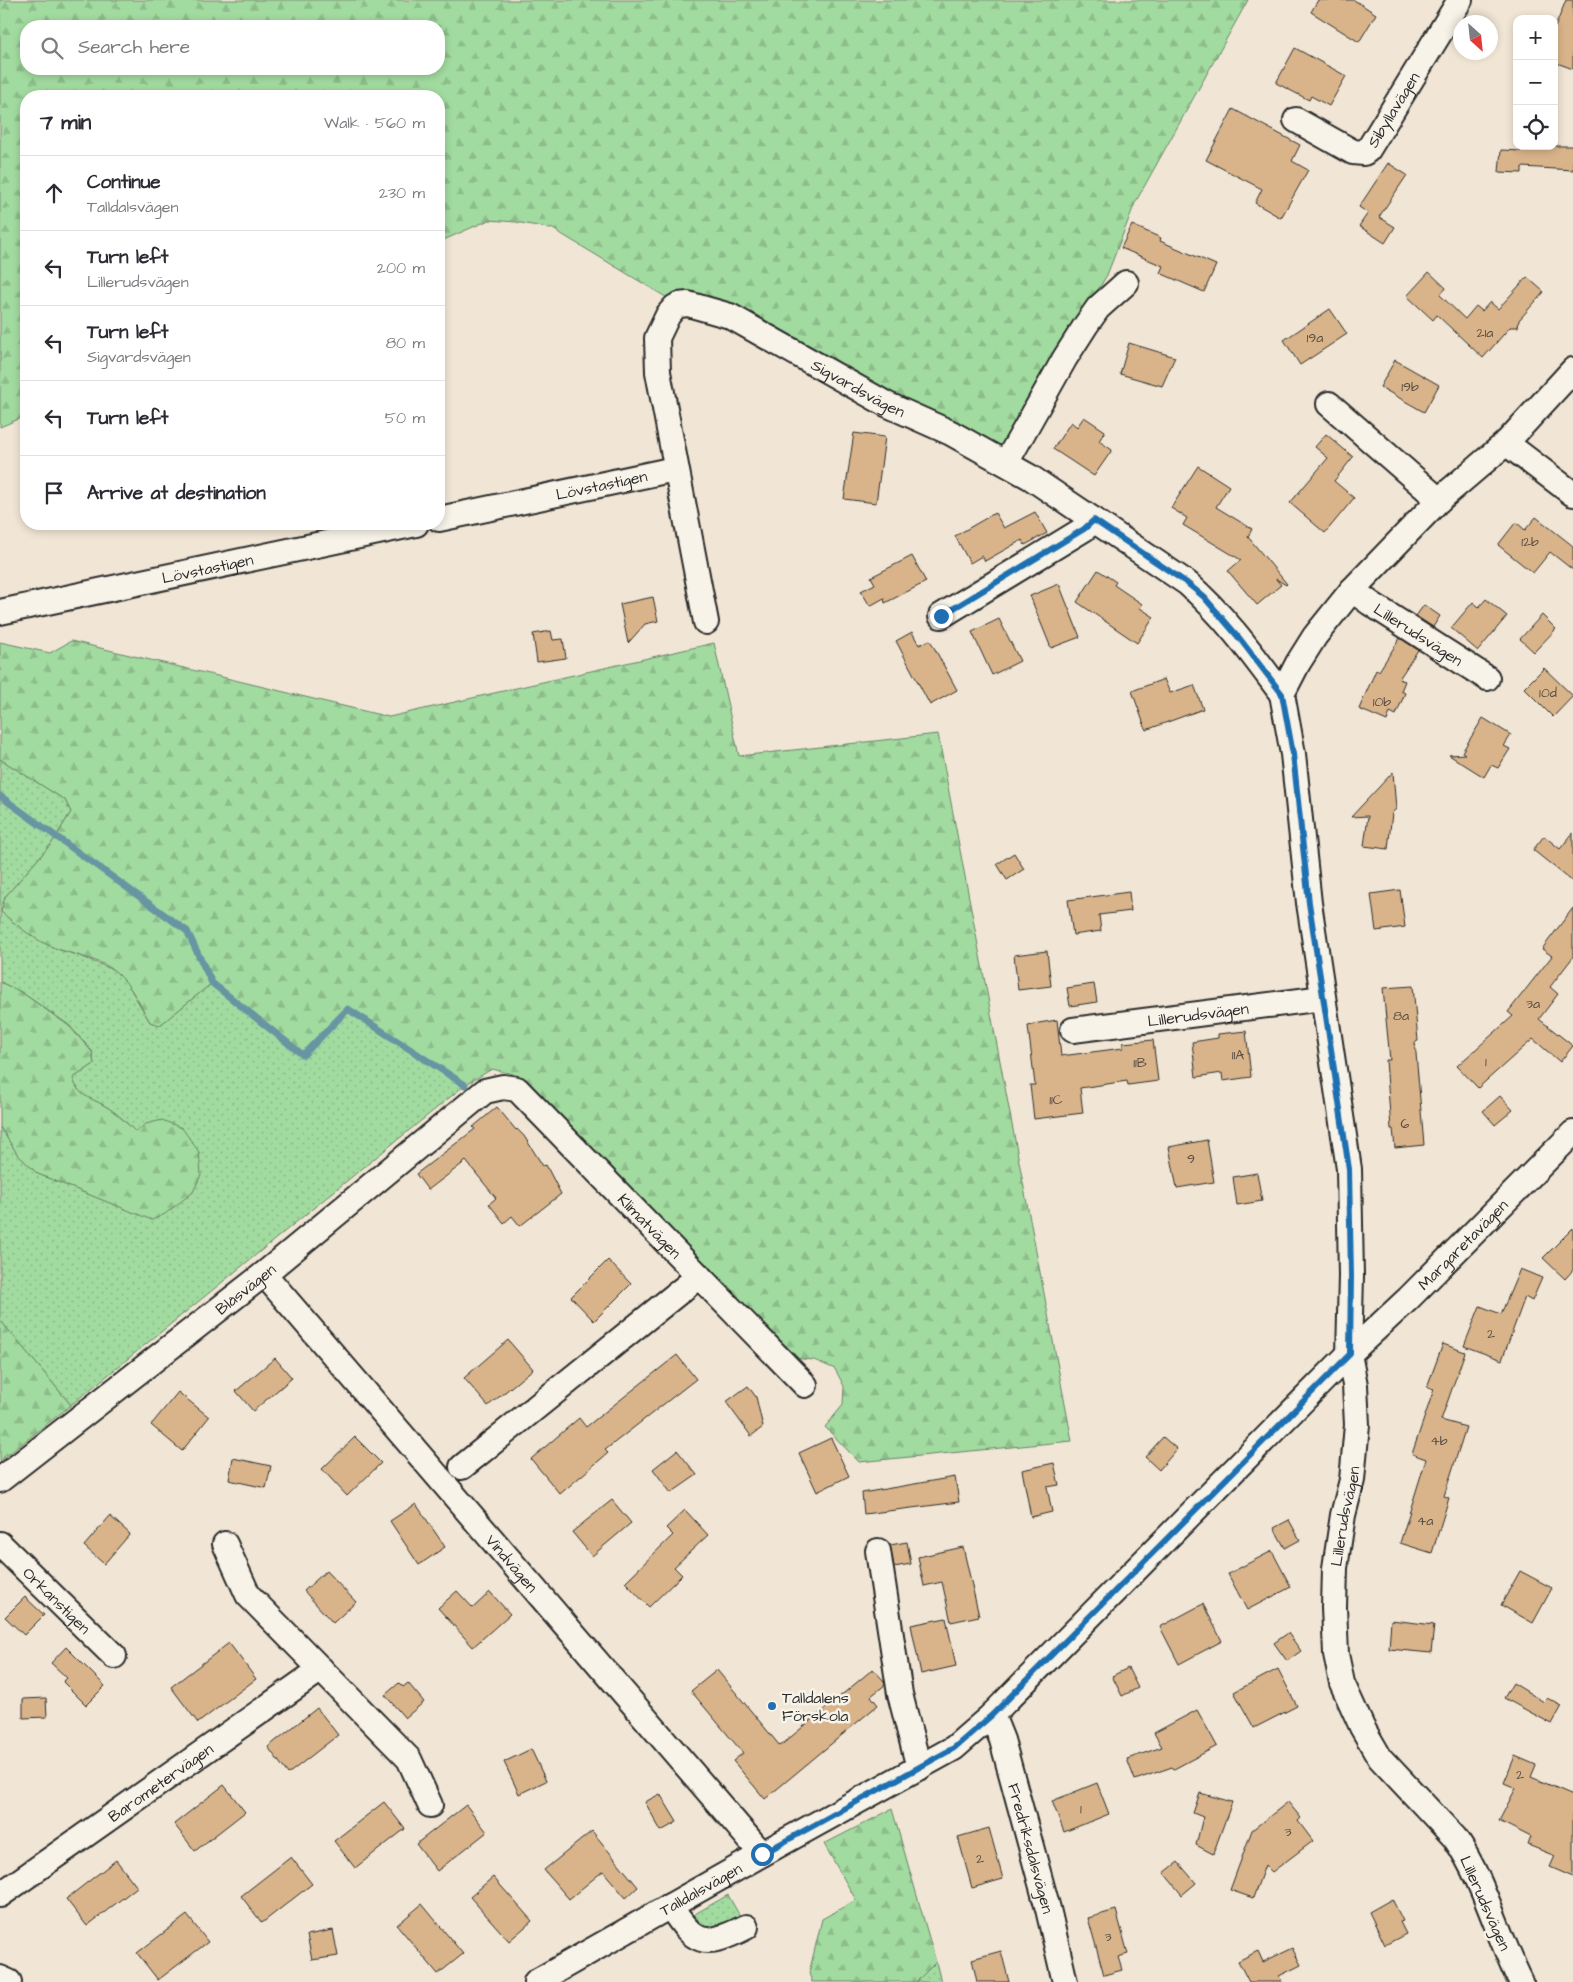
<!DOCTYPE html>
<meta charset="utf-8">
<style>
:root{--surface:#fff;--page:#f7f7f7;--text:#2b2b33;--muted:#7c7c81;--line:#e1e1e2}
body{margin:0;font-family:"Architects Daughter",sans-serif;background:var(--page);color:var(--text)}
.controls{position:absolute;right:15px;top:15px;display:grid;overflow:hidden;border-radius:10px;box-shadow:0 2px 8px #0003}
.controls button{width:45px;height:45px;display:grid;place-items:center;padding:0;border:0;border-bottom:1px solid var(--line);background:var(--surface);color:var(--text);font:25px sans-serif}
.compass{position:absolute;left:1453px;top:15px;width:45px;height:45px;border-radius:50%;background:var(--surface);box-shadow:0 2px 8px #0003;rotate:153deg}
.stop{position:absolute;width:15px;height:15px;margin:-11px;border:4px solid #1f6fb2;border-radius:50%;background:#fff}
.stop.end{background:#1f6fb2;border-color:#fff;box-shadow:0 1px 5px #0008}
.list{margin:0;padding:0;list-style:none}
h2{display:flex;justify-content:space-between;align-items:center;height:65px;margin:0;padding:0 20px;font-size:21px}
h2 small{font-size:16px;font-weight:400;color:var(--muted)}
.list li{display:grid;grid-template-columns:32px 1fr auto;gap:15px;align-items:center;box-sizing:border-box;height:75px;padding:0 20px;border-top:1px solid var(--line)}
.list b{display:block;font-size:19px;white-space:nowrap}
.list p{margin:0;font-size:16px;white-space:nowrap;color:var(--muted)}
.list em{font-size:16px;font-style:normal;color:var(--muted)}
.icon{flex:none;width:28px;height:28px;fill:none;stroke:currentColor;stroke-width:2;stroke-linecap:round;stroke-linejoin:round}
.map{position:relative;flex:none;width:1573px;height:1982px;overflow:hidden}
.search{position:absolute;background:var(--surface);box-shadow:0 2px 8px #0003;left:20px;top:20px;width:425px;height:55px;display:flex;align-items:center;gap:12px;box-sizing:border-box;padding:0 18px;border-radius:20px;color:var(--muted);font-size:19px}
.panel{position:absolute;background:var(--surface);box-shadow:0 2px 8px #0003;left:20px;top:90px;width:425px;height:440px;border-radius:20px}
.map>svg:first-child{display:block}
.grass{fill:url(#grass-dots);stroke:#668366}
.forest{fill:url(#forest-firs);stroke:#668366;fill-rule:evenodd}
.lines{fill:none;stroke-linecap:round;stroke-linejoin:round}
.stream{stroke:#6995a3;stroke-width:7}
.building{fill:#d9b48a;stroke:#2b2b2b}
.minor-casing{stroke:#2b2b2b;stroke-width:28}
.minor{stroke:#f7f3e8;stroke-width:24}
.route{stroke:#1f6fb2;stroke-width:6}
.poi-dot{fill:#1f6fb2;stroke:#f7f3e8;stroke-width:2}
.labels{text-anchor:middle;stroke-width:5;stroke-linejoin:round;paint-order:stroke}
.number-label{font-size:14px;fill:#564d43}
.street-label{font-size:16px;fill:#2b2b2b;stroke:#f7f3e8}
.poi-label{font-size:16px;fill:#2b2b2b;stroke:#f7f3e8;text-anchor:start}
</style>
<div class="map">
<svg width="1573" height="1982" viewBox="0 0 1573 1982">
<defs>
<pattern id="grass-dots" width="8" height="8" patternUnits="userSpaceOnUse" patternTransform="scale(1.25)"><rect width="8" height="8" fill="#a2dba0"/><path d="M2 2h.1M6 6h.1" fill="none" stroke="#8cbc8a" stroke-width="1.8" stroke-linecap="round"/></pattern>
<pattern id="forest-firs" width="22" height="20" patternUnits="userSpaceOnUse" patternTransform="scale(1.25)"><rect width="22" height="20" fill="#a2dba0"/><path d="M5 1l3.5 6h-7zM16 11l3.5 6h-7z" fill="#8cbc8a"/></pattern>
</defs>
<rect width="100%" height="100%" fill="#f1e6d5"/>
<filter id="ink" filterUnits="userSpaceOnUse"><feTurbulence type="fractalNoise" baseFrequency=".02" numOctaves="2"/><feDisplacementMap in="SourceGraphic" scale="10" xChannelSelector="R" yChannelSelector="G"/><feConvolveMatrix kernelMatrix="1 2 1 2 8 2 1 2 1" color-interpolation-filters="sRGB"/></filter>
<g filter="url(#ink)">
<g class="grass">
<path d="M0 759 65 800 71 812 52 843 5 897 26 932 53 948 80 956 114 970 127 983 150 1022 160 1025 212 983 303 1055 348 1009 465 1085 71 1405 0 1320V1127L18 1155 38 1174 118 1206 146 1124 136 1132C127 1123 116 1112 105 1106 90 1097 78 1097 73 1078L94 1064 92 1051 69 1025 21 992 0 982Z"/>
<path d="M728 1895 741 1918C718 1928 710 1936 693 1915Z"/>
<path d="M936 1962 941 1982H916Z"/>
</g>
<g class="forest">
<path d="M0 0H1248L1135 203 1107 275 997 458 951 433 679 305 553 229 516 222 489 220 439 242V96H26V416L0 427ZM26 26H439V69H26Z"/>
<path d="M71 641 389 717 714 643 739 756 938 734 1072 1441 859 1462 825 1427 843 1405 844 1386 835 1369 814 1360 791 1358 706 1268 513 1074 492 1069 465 1085 348 1009 303 1055 212 983 160 1025 150 1022C140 1005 131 985 116 972 103 960 71 954 55 948 35 941 17 925 1 912L5 897 52 843 71 812 65 800 0 759V642L50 653Z"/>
<path d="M0 982 21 992 69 1026 92 1052 94 1064 73 1078C78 1097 90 1097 105 1106 116 1112 126 1123 136 1132L146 1124 162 1120 182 1128 199 1152 201 1175 193 1192 165 1214 152 1220 38 1174 18 1155 0 1127Z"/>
<path d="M0 1320 71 1405 0 1461Z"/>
<path d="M892 1809 936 1962 916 1982H812L809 1973 822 1919 856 1900 824 1844Z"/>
</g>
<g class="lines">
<path class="stream" d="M0 796 187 931 212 983 303 1055 348 1009 465 1085"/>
</g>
<g class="building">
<path d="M1318 0H1354L1376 14 1359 42 1311 12Z"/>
<path d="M1566 0H1573V69L1554 62V30Z"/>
<path d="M1295 48 1346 76 1329 106 1311 96 1309 100 1276 83Z"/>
<path d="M1233 109 1300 145 1292 161 1308 170 1281 218 1255 203 1262 189 1206 160Z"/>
<path d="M1522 146H1573V170L1522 167V173L1499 172 1501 150 1521 151Z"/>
<path d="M1388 163 1407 175 1379 217 1395 227 1385 243 1359 226 1368 213 1359 207Z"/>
<path d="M1132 225 1161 238 1160 241 1216 265 1204 292 1160 273 1163 266 1121 248Z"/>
<path d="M1429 272 1446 288 1440 295 1465 319 1476 306 1482 311 1490 302 1498 309 1527 277 1544 292 1519 320 1518 327H1510L1483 358 1437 315 1433 320 1407 296Z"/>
<path d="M1330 309 1347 334 1300 365 1284 340Z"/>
<path d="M1129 343 1175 357 1162 386 1120 374Z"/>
<path d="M1395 360 1439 385 1424 412 1380 387Z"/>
<path d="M1084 417 1105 431 1099 441 1112 450 1094 476 1053 449 1071 422 1077 427Z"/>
<path d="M854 433 885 437 876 503 844 499Z"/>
<path d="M1326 434 1353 457 1334 481 1354 498 1325 533 1290 503 1328 458 1315 447Z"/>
<path d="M1198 466 1229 486 1216 507 1252 529 1248 537 1287 584 1286 585 1276 579 1281 585 1257 605 1228 571 1241 560 1183 525 1187 518 1171 508Z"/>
<path d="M1035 512 1047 533 1025 545 1022 540 985 561 982 556 970 563 955 536 995 513 1004 528Z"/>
<path d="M1536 517 1573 546V570L1550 552 1533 573 1498 545 1516 522 1525 530Z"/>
<path d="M912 556 926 582 885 603 884 598 870 606 861 591 875 584 871 577Z"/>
<path d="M1098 570 1116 582 1114 585 1142 604 1140 608 1154 617 1137 643 1077 602Z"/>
<path d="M1059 584 1080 637 1051 648 1030 596Z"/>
<path d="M653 597 658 621 645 624 628 643 620 604Z"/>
<path d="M1486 599 1507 616 1478 651 1451 628 1473 602 1479 607Z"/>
<path d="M1424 605 1440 616 1433 627 1416 616Z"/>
<path d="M1542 615 1556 629 1534 652 1520 639Z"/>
<path d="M999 619 1020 661 992 675 972 632Z"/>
<path d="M551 631 553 640 563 639 566 658 537 662 533 634Z"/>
<path d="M912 632 919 645 930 640 957 690 930 705 896 641Z"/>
<path d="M1400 638 1418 650 1399 679 1405 681 1401 691 1405 693 1396 715 1390 712 1387 721 1359 709 1376 670 1379 671Z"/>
<path d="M1544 668 1573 696 1553 717 1524 688Z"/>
<path d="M1164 679 1170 693 1194 685 1203 709 1146 730 1132 691Z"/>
<path d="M1483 718 1511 735 1504 746 1510 749 1498 768 1491 765 1484 777 1449 755 1465 754 1462 752Z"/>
<path d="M1393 772 1396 809 1392 813 1388 849 1364 846 1368 816 1351 817Z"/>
<path d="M1573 833V882L1533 850 1544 836 1560 849Z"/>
<path d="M1014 853 1024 869 1007 880 997 864Z"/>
<path d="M1400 890 1405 927 1376 931 1371 894Z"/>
<path d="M1129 892 1131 911 1099 915 1101 931 1073 935 1068 900Z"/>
<path d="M1573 908V957L1550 987 1558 994 1539 1019 1573 1046 1560 1062 1533 1039 1478 1088 1457 1066 1513 1016 1508 1012 1552 956 1542 949Z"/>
<path d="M1047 951 1051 986 1018 990 1014 955Z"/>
<path d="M1094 984 1097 1002 1070 1006 1067 988Z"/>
<path d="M1413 986 1418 1041 1415 1042 1424 1145 1395 1148 1393 1129H1391L1386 1060H1390L1383 988Z"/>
<path d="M1057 1020 1061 1056 1123 1048V1043L1153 1040 1158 1081 1128 1085 1127 1081 1080 1088 1083 1113 1034 1119 1030 1085H1035L1028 1026 1033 1025V1024Z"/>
<path d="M1246 1031 1251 1077 1223 1081 1222 1073 1196 1077 1192 1042 1218 1038V1034Z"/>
<path d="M1500 1096 1513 1110 1495 1125 1483 1111Z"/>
<path d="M497 1107 516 1130 517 1129 524 1136 543 1166 546 1165 561 1194 520 1226 512 1216 504 1223 489 1204 496 1198 466 1161 428 1190 416 1174 475 1129 473 1127Z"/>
<path d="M1207 1140 1214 1182 1177 1188 1169 1147Z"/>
<path d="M1257 1173 1262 1201 1237 1205 1233 1177Z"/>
<path d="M1573 1228V1270L1565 1279 1543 1258Z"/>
<path d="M608 1260 631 1284 594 1321 571 1297Z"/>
<path d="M1520 1269 1542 1278 1532 1301 1525 1297 1502 1360 1464 1346 1480 1306 1501 1314Z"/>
<path d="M508 1340 533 1369 488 1406 464 1378Z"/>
<path d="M1443 1344 1465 1352 1441 1420 1466 1427 1444 1496 1449 1498 1432 1553 1400 1543 1426 1459 1412 1454 1434 1389 1427 1387Z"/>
<path d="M677 1355 696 1379 605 1450 608 1453 560 1494 531 1459 579 1418 586 1427Z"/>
<path d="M275 1358 292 1378 253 1411 236 1391Z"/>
<path d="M748 1386 756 1397 763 1427 751 1436 726 1402Z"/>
<path d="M178 1392 209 1417 182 1451 151 1425Z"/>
<path d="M355 1437 381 1463 347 1496 322 1469Z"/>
<path d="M1163 1437 1177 1449 1159 1470 1145 1457Z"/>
<path d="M831 1438 849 1476 817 1492 799 1453Z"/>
<path d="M677 1450 697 1475 671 1493 653 1469Z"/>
<path d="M233 1458 271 1466 266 1488 229 1480Z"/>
<path d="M1054 1463 1059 1485 1047 1487 1052 1512 1031 1517 1022 1470Z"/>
<path d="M955 1477 959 1502 864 1514 862 1493Z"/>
<path d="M612 1500 631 1523 592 1556 572 1532Z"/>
<path d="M416 1504 445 1547 419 1565 390 1521Z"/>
<path d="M685 1510 708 1535 674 1567 682 1575 649 1607 625 1582 673 1535 666 1528Z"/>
<path d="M110 1516 130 1534 104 1564 84 1546Z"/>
<path d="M1289 1520 1300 1540 1285 1548 1274 1528Z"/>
<path d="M907 1542 911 1564 894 1567 890 1545Z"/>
<path d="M963 1547 979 1616 951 1622 942 1582 924 1586 918 1557Z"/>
<path d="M1272 1551 1291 1587 1247 1610 1228 1574Z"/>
<path d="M326 1571 356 1602 333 1623 304 1591Z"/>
<path d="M1520 1571 1552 1588 1533 1623 1501 1605Z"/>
<path d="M457 1591 473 1608 490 1592 510 1614 473 1647 438 1608Z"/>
<path d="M25 1597 44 1615 24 1635 5 1617Z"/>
<path d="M1203 1604 1222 1641 1179 1664 1160 1627Z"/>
<path d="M946 1618 956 1666 921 1674 911 1625Z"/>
<path d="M1391 1620 1434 1625 1431 1653 1389 1649Z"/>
<path d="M1288 1633 1301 1651 1287 1661 1274 1643Z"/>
<path d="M229 1643 256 1679 198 1723 171 1687Z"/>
<path d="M66 1647 105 1686 86 1705 63 1682 67 1678 51 1663Z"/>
<path d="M1128 1668 1138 1688 1122 1696 1112 1676Z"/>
<path d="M873 1669 884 1681 885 1685 871 1696 878 1705 765 1799 733 1761 743 1753 691 1691 717 1670 780 1746Z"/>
<path d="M1278 1669 1297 1706 1254 1728 1234 1692Z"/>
<path d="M399 1683 403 1687 408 1683 424 1702 405 1718 385 1695Z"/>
<path d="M1513 1683 1544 1702 1547 1698 1562 1706 1552 1724 1504 1698Z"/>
<path d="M46 1698 47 1717 23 1718V1699Z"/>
<path d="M317 1708 338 1735 288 1774 268 1747Z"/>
<path d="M1197 1710 1217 1746 1174 1769 1172 1767 1135 1780 1127 1759 1162 1747 1154 1733Z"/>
<path d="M531 1749 546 1781 519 1794 504 1762Z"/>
<path d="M1515 1756 1536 1765 1531 1777 1573 1795V1877L1550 1867 1555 1856 1528 1845 1531 1837 1499 1821 1516 1788 1504 1783Z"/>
<path d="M1097 1783 1109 1814 1064 1832 1052 1801Z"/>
<path d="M224 1785 245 1812 195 1851 174 1824Z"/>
<path d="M1200 1793 1232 1802 1213 1854 1196 1845 1203 1817 1193 1813Z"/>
<path d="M660 1794 677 1822 661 1831 645 1802Z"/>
<path d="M384 1802 405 1829 355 1868 334 1841Z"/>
<path d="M1288 1802 1301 1818 1298 1821 1313 1841 1272 1872 1265 1865 1253 1898 1230 1890 1252 1830Z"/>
<path d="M466 1805 487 1832 437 1871 416 1844Z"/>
<path d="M989 1828 1003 1879 972 1888 958 1837Z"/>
<path d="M592 1831 638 1887 626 1898 603 1871 569 1899 544 1870Z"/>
<path d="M291 1857 312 1884 262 1923 241 1896Z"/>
<path d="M116 1860 137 1887 87 1926 66 1899Z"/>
<path d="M1178 1862 1196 1883 1182 1895 1164 1873Z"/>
<path d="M493 1877 532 1921 509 1941 470 1897Z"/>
<path d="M1392 1899 1403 1921 1400 1922 1406 1934 1385 1945 1369 1912Z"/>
<path d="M422 1904 463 1954 438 1974 397 1925Z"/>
<path d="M1116 1910 1128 1954 1118 1957 1122 1970 1104 1975 1088 1918Z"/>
<path d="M187 1915 208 1942 158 1980 137 1953Z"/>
<path d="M333 1930 338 1956 312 1960 307 1935Z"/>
<path d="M1292 1948 1301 1965 1279 1976 1282 1982H1249L1238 1961 1258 1951 1263 1962Z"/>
<path d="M1001 1951 1009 1982H977L972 1959Z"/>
</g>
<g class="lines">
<defs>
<g id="minor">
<path id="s1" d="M1296 120 1353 152 1364 153 1368 150 1460 0"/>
<path d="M1329 404 1439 500"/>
<path d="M1506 443 1573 494"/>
<path d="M1006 463 1065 358 1086 325 1098 308 1126 283"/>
<path id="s2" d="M439 519 675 469"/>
<path id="s3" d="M1352 590 1370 603 1487 678"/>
<path id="s4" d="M0 612 416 524"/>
<path d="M941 616 1084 529 1094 520"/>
<path id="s5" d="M706 622 658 372 657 338 668 315 675 307 679 305 688 304 730 316 886 404 951 433 1030 477 1187 583C1224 615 1253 655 1282 694"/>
<path id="s6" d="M1073 1030 1323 998"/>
<path id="s7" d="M264 1274 762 1854"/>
<path d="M462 1467 699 1276"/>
<path id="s8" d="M0 1480 264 1274 485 1091 503 1087 517 1089 805 1385"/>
<path id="s9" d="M0 1544 114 1656"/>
<path d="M225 1544 248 1595 409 1759 430 1805"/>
<path d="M878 1551 900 1694 919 1768"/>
<path id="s10" d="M992 1715 1002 1740 1048 1909 1065 1982"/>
<path id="s11" d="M0 1895 321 1669"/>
<path d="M670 1906C695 1944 703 1949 746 1927"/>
<path d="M0 1978 9 1982"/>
<path id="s12" d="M536 1982 762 1854 954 1748 992 1715 1349 1354 1408 1299 1573 1133"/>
<path id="s13" d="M1521 1982C1497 1935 1485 1882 1455 1838L1380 1758 1362 1727 1342 1683 1336 1654 1334 1607 1335 1568 1343 1515 1352 1480 1357 1425 1355 1385 1349 1354 1351 1276 1349 1169 1309 903 1293 754 1282 694 1298 663 1315 636 1352 590 1439 500 1506 443 1573 370"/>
</g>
</defs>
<use href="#minor" class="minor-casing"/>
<use href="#minor" class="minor"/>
</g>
</g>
<g class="lines" filter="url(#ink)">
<path class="route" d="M762 1854 954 1748 992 1715 1350 1354 1351 1276 1349 1169 1309 903 1293 754 1282 694 1240 639 1204 597 1187 583 1094 520 1084 529 941 616"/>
</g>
<circle class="poi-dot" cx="772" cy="1706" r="5"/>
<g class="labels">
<g class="number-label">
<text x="1485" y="337">21a</text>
<text x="1315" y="342">19a</text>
<text x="1410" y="391">19b</text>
<text x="1530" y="546">12b</text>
<text x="1548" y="697">10d</text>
<text x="1382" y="706">10b</text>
<text x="1533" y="1008">3a</text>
<text x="1401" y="1020">8a</text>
<text x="1238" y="1059">11A</text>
<text x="1486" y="1066">1</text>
<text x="1140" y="1067">11B</text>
<text x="1056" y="1104">11C</text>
<text x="1405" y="1128">6</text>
<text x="1191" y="1163">9</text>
<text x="1491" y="1338">2</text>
<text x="1439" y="1445">4b</text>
<text x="1425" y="1525">4a</text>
<text x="1520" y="1779">2</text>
<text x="1081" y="1813">1</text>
<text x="1288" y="1836">3</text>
<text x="980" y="1863">2</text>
<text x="1108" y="1941">3</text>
</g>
<g class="street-label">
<text dy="6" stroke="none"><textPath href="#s1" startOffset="129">Sibyllavägen</textPath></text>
<text dy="6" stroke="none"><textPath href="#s5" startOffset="529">Sigvardsvägen</textPath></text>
<text dy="6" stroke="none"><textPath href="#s2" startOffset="166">Lövstastigen</textPath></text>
<text dy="6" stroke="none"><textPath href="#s4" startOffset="212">Lövstastigen</textPath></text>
<text dy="6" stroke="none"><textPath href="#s3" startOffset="80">Lillerudsvägen</textPath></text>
<text dy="6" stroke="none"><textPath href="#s6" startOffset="126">Lillerudsvägen</textPath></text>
<text dy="6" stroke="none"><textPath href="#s8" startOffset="845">Klimatvägen</textPath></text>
<text dy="6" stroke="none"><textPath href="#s12" startOffset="1195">Margaretavägen</textPath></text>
<text dy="6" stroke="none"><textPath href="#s8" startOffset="311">Blåsvägen</textPath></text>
<text dy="6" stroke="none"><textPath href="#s13" startOffset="521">Lillerudsvägen</textPath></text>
<text dy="6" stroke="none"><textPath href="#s7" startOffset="381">Vindvägen</textPath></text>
<text dy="6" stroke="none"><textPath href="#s9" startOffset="80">Orkanstigen</textPath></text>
<text dy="6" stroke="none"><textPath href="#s11" startOffset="196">Barometervägen</textPath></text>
<text dy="6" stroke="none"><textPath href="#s10" startOffset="139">Fredriksdalsvägen</textPath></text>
<text dy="6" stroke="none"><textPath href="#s12" startOffset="189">Talldalsvägen</textPath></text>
<text transform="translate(1486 1903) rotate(66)" y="6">Lillerudsvägen</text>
</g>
<g class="poi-label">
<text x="782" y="1703">Talldalens<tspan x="782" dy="18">Förskola</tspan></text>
</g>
</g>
</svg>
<div class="controls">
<button>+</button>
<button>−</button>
<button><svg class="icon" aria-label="locate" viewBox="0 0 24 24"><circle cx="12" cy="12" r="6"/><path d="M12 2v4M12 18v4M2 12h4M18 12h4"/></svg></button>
</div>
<svg class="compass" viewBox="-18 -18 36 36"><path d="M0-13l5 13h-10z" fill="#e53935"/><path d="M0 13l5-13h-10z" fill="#7c7c81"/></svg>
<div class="stop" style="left:762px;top:1854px"></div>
<div class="stop end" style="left:941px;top:616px"></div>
<div class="search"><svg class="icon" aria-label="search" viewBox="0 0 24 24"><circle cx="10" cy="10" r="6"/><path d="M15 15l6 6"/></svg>Search here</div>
<section class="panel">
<h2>7 min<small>Walk · 560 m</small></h2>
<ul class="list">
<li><svg class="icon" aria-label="ahead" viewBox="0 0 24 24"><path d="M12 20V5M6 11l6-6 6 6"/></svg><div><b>Continue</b><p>Talldalsvägen</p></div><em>230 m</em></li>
<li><svg class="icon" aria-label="left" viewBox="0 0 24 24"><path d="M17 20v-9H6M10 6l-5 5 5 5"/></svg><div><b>Turn left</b><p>Lillerudsvägen</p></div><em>200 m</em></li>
<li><svg class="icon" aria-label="left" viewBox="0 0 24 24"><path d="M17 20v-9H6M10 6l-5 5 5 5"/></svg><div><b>Turn left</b><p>Sigvardsvägen</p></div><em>80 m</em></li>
<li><svg class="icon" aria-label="left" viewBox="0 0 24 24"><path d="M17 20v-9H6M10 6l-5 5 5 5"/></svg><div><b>Turn left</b></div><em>50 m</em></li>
<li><svg class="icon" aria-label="arrive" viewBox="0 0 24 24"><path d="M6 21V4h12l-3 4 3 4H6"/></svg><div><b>Arrive at destination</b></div></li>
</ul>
</section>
</div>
